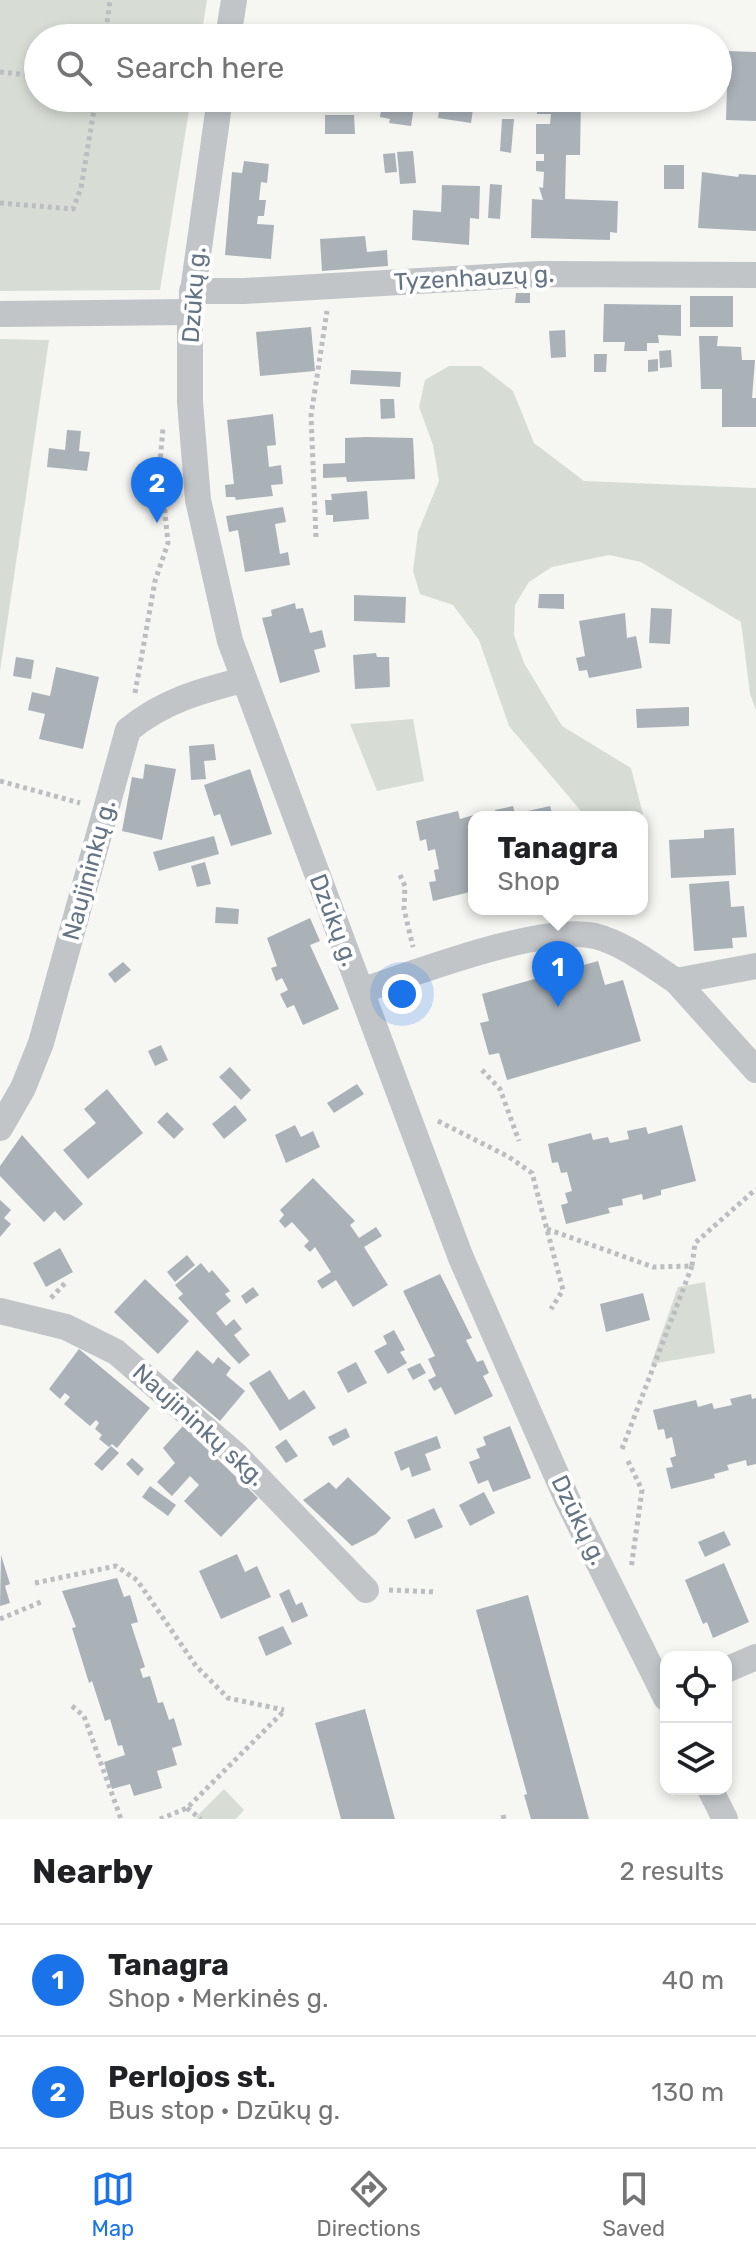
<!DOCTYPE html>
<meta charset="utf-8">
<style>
:root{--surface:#fff;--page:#f2f2f2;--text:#202124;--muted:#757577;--line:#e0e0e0;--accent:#1a73e8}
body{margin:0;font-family:Rubik,sans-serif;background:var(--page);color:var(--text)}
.controls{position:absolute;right:24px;bottom:24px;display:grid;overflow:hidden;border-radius:16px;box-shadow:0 4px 12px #0003}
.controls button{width:72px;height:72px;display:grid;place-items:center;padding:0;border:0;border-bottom:2px solid var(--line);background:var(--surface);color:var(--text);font:40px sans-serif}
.you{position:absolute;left:402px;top:994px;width:28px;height:28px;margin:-20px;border:6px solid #fff;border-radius:50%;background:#1a73e8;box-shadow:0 0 0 12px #1a73e833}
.badge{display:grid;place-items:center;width:52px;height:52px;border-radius:50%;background:var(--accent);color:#fff;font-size:26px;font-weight:700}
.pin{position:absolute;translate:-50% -66px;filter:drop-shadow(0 2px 4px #0008)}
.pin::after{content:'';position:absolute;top:42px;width:28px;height:24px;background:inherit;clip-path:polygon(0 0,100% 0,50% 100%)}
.popup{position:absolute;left:468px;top:811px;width:180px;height:104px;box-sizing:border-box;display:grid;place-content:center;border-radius:16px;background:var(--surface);filter:drop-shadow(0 2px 6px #0005);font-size:26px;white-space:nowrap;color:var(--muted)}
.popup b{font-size:30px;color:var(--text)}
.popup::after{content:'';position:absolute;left:50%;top:100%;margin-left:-16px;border:16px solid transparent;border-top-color:var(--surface)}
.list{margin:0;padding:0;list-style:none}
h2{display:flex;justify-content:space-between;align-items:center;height:104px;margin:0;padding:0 32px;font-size:34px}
h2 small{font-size:26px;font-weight:400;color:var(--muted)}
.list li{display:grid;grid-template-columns:52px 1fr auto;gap:24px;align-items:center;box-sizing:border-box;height:112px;padding:0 32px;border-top:2px solid var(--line)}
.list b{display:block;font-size:30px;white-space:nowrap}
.list p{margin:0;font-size:26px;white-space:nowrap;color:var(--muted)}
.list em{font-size:26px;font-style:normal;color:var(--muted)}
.icon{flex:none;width:44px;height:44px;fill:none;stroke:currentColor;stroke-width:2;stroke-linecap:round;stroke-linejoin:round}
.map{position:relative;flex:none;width:756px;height:1819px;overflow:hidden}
.search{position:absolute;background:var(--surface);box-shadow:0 4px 12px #0003;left:24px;right:24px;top:24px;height:88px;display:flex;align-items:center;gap:20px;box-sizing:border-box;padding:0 28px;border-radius:44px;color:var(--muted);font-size:30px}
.sheet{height:328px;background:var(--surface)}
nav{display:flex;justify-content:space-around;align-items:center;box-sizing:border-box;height:112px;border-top:2px solid var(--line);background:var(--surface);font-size:22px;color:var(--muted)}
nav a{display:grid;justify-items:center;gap:4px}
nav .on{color:var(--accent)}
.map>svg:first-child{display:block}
.green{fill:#d7ddd4}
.building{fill:#aab2b8}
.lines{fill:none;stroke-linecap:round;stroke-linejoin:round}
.path{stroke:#bbbdc0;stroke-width:5;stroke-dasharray:4 4;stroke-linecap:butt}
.minor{stroke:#c1c5c8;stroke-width:26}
.labels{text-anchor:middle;stroke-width:8;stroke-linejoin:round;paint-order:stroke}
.street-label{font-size:24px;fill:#657484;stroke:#fff}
</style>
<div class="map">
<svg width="756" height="1819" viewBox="0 0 756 1819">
<rect width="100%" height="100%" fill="#f6f6f3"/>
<g class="green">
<path d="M0 0H207L201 38H38V98H191L160 290 0 291Z"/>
<path d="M0 339 49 340 0 671Z"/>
<path d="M449 366H481L513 391 534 443 584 481 756 488V710L750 694 741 622 641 562 609 555 552 567 529 582 515 605 514 635 524 663 562 726 631 768 644 818 642 866V817H586L509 726 479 640 453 605 420 594 413 571 418 532 439 481 433 445 419 407 425 380Z"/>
<path d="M413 719 424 781 377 791 350 724Z"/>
<path d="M705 1282 715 1353 651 1364 678 1287Z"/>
<path d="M224 1789 244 1810 236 1819H198L196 1817Z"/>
</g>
<g class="building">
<path d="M728 51 756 52V121L726 120Z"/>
<path d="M383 98H454L474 102 471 123 438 118 440 104 415 100 411 126 389 123 390 119 380 117Z"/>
<path d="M537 98H581L580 155H566L565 199 618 201 617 233 610 232V240L531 238 532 199 543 200 539 187 543 188 544 172 536 171V161H544V154H536V124H550L551 114H537Z"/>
<path d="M325 115H354L355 134H325Z"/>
<path d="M502 119H514L511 153 500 151Z"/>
<path d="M413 151 416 183 400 184 397 152Z"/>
<path d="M395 153 397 172 385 173 383 154Z"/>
<path d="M244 161 269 164 267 183 261 182 259 200H266L264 216H258L257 224 274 225 271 259 225 255 232 172 242 173Z"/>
<rect x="664" y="165" width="20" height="24"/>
<path d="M702 172 738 177 739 174 756 175V231L698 228Z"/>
<path d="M490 184 502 185 500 219 488 218Z"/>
<path d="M442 185 480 186 479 219 470 218 469 245 412 240 413 210 441 212Z"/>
<path d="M365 236 367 252 387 250 388 266 322 271 320 239Z"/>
<path d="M516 293H530V303H515Z"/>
<rect x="690" y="296" width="43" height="31"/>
<path d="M604 304 681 305V336L658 335 659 343H647V351H624L625 342H603Z"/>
<path d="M311 327 315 371 260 376 256 332Z"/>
<path d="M565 330 566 357 551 358 549 331Z"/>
<path d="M699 336H718L717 346 741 347 742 360H755L752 398H756V427H722V389H701Z"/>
<path d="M671 350 672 367 660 368 659 351Z"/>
<path d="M594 354H607L606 372H594Z"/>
<path d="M658 359V371L648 372V360Z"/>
<path d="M351 370 401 372 400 387 350 384Z"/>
<path d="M380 399H394L395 418 381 419Z"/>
<path d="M273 414 276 445 267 446 269 467 281 465 283 484 271 485 273 496 236 500 235 497H226L225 485 234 484 227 420Z"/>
<path d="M67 430 81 431 79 451 90 452 87 471 47 467 49 448 65 450Z"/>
<path d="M366 437 413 438 415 479 347 482 346 477 323 478V464L345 463V438Z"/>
<path d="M367 491 369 519 333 522V515H326L325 500H332L331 494Z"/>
<path d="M283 507 286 522 275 524 280 554 288 552 290 565 245 572 238 530 229 532 226 516Z"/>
<path d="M539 594H564V609L538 608Z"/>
<path d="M354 595 406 597 405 623 354 621Z"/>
<path d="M295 603 296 609 303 608 310 633 322 630 326 647 314 650 320 672 280 683 262 618 272 616 271 610Z"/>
<path d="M651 608 672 609 670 644 649 643Z"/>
<path d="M625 613 627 638 636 636 642 668 589 678 587 670 579 671 576 658 585 656 579 621Z"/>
<path d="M376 653 377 657H389L390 687 355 689 353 655Z"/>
<path d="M16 657 34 660 31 679 13 676Z"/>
<path d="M56 667 99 677 83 749 39 739 45 714 28 710 32 692 50 696Z"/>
<path d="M689 707V726L637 728 636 709Z"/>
<path d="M214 744 216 760 204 761 206 779 191 780 189 746Z"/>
<path d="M145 764 176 769 162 840 122 831 132 777 143 779Z"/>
<path d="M250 769 272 834 231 846 220 814 214 816 204 785Z"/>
<path d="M513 806 515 814 550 806 553 817H497L495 810Z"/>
<path d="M458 811 460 819 474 815V891L433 901 429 882 436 881 434 870 439 869 435 849 428 851 426 839 420 841 416 821Z"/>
<path d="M734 828 736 875 671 878 669 840 704 838V830Z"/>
<path d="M214 836 219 854 159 871 153 852Z"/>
<path d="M205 862 211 884 197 887 191 866Z"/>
<path d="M729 881 731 907 744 906 747 937 732 938 733 948 694 951 689 884Z"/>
<path d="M216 907 239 909 238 924 215 923Z"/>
<path d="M310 918 320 941 310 945 339 1009 303 1025 294 1005 287 1008 280 994 288 990 282 978 276 981 271 968 277 966 267 938Z"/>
<path d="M598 961 605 985 623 980 641 1041 507 1080 499 1053 489 1055 480 1023 489 1021 482 994Z"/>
<path d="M123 962 131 970 115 983 108 974Z"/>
<path d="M161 1045 168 1060 155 1066 148 1051Z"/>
<path d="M230 1067 251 1090 241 1100 219 1077Z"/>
<path d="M357 1084 364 1094 334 1113 327 1103Z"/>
<path d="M107 1089 143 1133 88 1179 63 1150 96 1123 84 1109Z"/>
<path d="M235 1105 247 1120 224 1139 212 1124Z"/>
<path d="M167 1112 184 1129 174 1139 157 1122Z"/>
<path d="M295 1125 301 1137 313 1131 320 1147 286 1163 275 1135Z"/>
<path d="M682 1125 696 1181 661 1190V1195L643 1200 642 1194 622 1199 623 1205 608 1208 610 1213 566 1224 561 1205 568 1203 565 1193 572 1191 567 1172 561 1173 558 1162 552 1163 548 1144 591 1133 593 1140 608 1137 610 1143 629 1139 627 1131 646 1127 648 1134Z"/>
<path d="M22 1135 83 1204 64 1221 55 1211 44 1222 0 1176V1166Z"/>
<path d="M313 1178 355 1221 350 1225 359 1238 376 1227 382 1236 364 1247 388 1285 353 1307 336 1280 322 1289 317 1281 331 1272 315 1247 310 1252 304 1246 309 1241 292 1222 285 1228 279 1221 284 1215 280 1210Z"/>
<path d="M0 1200 11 1210 4 1218 11 1224 0 1237Z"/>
<path d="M60 1248 73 1272 46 1287 33 1263Z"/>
<path d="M187 1255 195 1265 175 1282 167 1272Z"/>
<path d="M201 1263 209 1273 212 1270 230 1291 225 1294 231 1301 216 1313 226 1326 234 1319 242 1329 234 1335 250 1355 239 1364 178 1298 183 1294 175 1285Z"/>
<path d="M440 1274 472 1338 466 1340 477 1362 483 1360 489 1373 483 1376 493 1396 455 1415 441 1387 434 1391 428 1380 436 1376 428 1359 435 1356 403 1291Z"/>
<path d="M145 1279 189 1321 158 1354 114 1312Z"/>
<path d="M253 1287 259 1295 246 1304 241 1296Z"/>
<path d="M643 1293 650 1320 606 1332 600 1304Z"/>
<path d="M394 1330 405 1350 400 1352 407 1363 388 1374 374 1351 387 1344 383 1336Z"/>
<path d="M79 1349 150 1408 117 1448 112 1444 109 1447 99 1439 102 1435 95 1429 99 1423 96 1420 90 1426 64 1404 70 1397 65 1393 60 1399 49 1389Z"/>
<path d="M197 1350 213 1364 218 1357 231 1368 226 1375 245 1391 220 1421 172 1380Z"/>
<path d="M356 1362 367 1383 348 1393 337 1372Z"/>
<path d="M420 1363 426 1373 413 1380 407 1369Z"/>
<path d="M270 1370 289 1400 304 1390 316 1408 280 1431 249 1383Z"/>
<path d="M751 1394 752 1399 756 1398V1464L747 1466 746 1460 727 1465 729 1470 714 1474 715 1478 671 1489 666 1468 673 1467 670 1458 676 1456 672 1437 666 1439 664 1429 658 1430 653 1410 696 1400 698 1407 712 1403 714 1409 732 1405 730 1399Z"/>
<path d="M183 1426 258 1498 221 1537 184 1501 199 1485 190 1476 172 1496 157 1482 175 1463 163 1448Z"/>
<path d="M510 1426 531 1478 493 1492 488 1480 478 1484 469 1462 480 1458 476 1449 486 1445 483 1437Z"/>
<path d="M346 1428 350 1437 333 1446 328 1437Z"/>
<path d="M437 1436 441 1448 425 1454 431 1470 412 1477 409 1467 401 1471 394 1452Z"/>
<path d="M286 1439 298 1456 286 1463 275 1447Z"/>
<path d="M111 1446 119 1453 102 1471 94 1464Z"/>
<path d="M132 1458 144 1469 138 1476 126 1464Z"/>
<path d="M348 1477 391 1518 376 1534 352 1546 303 1500 329 1482 336 1489Z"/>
<path d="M150 1486 176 1505 168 1516 142 1497Z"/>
<path d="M484 1492 495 1513 470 1526 459 1505Z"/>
<path d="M434 1508 443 1527 415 1539 407 1520Z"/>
<path d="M724 1531 731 1545 705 1557 698 1542Z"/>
<path d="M237 1554 245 1572 257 1566 271 1597 221 1619 199 1571Z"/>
<path d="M1 1555 10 1584 5 1586 10 1603 0 1606Z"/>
<path d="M724 1563 749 1622 713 1638 707 1622 703 1624 685 1580Z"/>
<path d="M117 1578 124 1597 130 1595 138 1622 131 1624 145 1667 140 1669 143 1678 150 1676 158 1703 163 1702 169 1720 174 1718 182 1745 172 1748 177 1765 157 1771 162 1788 134 1796 130 1784 112 1789 104 1762 125 1755 122 1745 118 1746 110 1719 105 1721 92 1681 89 1683 72 1628 76 1627 62 1591Z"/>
<path d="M289 1589 296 1605 302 1602 308 1616 292 1623 279 1594Z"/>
<path d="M528 1595 589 1819H531L524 1795 527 1794 476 1610Z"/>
<path d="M283 1626 292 1644 266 1656 258 1637Z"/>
<path d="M365 1709 395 1819H341L315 1723Z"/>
</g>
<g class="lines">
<g class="path">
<path d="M105 38 110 0"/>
<path d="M0 72 38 76"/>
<path d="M0 203 73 209 81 188 96 98"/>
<path d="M316 537 311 416 327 311"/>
<path d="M135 693 155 581 168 543 160 462 163 428"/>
<path d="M0 781 80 803"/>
<path d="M400 875 405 886 404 909 413 947"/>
<path d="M482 1070 500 1089 519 1141"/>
<path d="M438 1121 509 1157 532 1173 563 1290 551 1309"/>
<path d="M547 1229 653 1267 692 1266 695 1243 756 1189"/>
<path d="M51 1298 67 1281"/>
<path d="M622 1449 692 1266"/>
<path d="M628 1461 642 1490 631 1569"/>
<path d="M35 1583 116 1566 137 1580 196 1666 228 1698 284 1710"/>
<path d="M389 1590 436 1592"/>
<path d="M0 1619 41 1602"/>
<path d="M72 1706 84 1716 121 1819"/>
<path d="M187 1808 201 1819"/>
<path d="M503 1815 504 1819"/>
<path d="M160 1819 187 1808 284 1711"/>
</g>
<g class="minor">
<path d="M228 38 234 0"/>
<path d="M220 98 190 312V402L198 500 230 641 461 1258 567 1499 666 1698"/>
<path d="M192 291H244L540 274 756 275"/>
<path d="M0 314 190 312"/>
<path d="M676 981 756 1070"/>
<path d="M361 991C415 973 542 924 595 936 625 944 650 964 676 981L756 966"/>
<path d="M0 1128 23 1088 41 1043 128 730C163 701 200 691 243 680"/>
<path d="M0 1311 66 1327 116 1352 235 1454 366 1590"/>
<path d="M726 1670 756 1657"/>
<path d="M710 1789 725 1819"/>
</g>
</g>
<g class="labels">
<g class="street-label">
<text transform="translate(474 278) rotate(-3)" y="8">Tyzenhauzų g.</text>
<text transform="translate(194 295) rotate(-86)" y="8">Dzūkų g.</text>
<text transform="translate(89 870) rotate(-75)" y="8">Naujininkų g.</text>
<text transform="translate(334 920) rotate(69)" y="8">Dzūkų g.</text>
<text transform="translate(199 1425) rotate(42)" y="8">Naujininkų skg.</text>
<text transform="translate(579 1520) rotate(64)" y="8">Dzūkų g.</text>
</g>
</g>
</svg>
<div class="controls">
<button><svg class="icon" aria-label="locate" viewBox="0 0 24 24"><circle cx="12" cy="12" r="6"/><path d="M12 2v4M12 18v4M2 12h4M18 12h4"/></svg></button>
<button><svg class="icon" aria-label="layers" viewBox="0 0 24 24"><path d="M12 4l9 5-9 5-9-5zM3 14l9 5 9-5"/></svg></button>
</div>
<div class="you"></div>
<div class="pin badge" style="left:558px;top:1007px">1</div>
<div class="popup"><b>Tanagra</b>Shop</div>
<div class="pin badge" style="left:157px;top:523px">2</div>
<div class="search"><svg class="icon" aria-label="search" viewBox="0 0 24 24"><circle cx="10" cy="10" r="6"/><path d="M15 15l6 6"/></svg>Search here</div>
</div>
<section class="sheet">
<h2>Nearby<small>2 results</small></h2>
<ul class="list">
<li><span class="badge">1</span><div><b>Tanagra</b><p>Shop · Merkinės g.</p></div><em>40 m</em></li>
<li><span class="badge">2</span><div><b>Perlojos st.</b><p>Bus stop · Dzūkų g.</p></div><em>130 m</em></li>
</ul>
</section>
<nav>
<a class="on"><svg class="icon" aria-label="map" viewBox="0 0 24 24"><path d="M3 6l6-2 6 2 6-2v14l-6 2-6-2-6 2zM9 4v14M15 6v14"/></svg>Map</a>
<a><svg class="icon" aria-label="directions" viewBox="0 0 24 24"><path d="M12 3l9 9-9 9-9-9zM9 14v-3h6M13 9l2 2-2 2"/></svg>Directions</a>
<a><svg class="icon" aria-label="saved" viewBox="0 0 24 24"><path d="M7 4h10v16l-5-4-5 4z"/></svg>Saved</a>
</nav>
